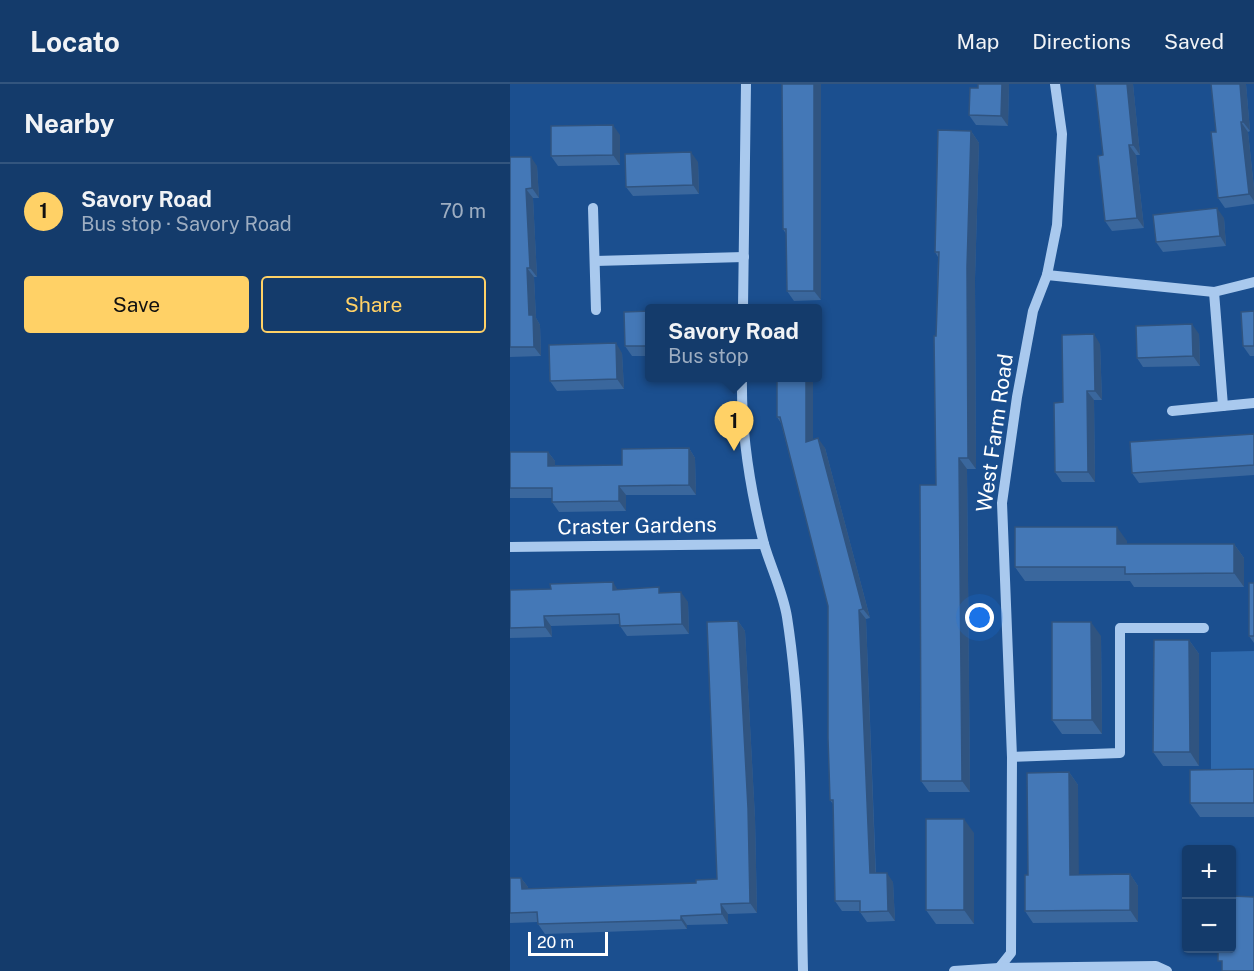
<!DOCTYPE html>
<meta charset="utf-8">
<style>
:root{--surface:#143b6b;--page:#214673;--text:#f1f3f6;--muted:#9dadc1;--line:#33557e;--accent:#ffd166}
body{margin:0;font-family:"Public Sans",sans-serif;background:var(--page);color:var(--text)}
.controls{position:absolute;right:18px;bottom:18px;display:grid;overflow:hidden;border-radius:6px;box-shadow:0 2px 4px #0004}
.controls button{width:54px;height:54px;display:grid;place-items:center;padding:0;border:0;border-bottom:2px solid var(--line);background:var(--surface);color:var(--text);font:30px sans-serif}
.scale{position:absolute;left:18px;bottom:15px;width:80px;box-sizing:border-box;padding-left:6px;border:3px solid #fff;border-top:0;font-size:16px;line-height:21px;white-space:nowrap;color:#fff;-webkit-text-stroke:4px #1b4f8f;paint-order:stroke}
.you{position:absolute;left:470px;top:534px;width:21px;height:21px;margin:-15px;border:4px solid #fff;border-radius:50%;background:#1a73e8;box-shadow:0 0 0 9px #1a73e833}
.badge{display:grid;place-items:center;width:39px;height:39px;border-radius:50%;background:var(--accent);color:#111;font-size:20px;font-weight:700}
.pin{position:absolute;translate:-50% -50px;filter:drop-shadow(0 2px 3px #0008)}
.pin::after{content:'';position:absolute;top:32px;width:21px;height:18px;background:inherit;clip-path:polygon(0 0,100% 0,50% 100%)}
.popup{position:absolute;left:135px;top:220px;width:177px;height:78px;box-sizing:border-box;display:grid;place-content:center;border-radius:6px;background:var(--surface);filter:drop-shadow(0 2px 4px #0005);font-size:20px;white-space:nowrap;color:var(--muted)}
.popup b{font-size:22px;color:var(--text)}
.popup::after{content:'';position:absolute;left:50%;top:100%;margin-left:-12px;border:12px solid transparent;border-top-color:var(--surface)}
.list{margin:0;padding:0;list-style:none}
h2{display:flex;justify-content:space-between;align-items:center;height:78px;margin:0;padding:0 24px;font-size:26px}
h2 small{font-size:20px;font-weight:400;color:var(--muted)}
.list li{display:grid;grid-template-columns:39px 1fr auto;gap:18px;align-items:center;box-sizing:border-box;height:96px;padding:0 24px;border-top:2px solid var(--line)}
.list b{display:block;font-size:22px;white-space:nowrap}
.list p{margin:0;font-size:20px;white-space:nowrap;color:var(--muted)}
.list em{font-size:20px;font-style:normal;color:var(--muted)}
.actions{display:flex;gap:12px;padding:18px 24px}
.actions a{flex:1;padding:14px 0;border:2px solid var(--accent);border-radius:6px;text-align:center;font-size:21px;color:var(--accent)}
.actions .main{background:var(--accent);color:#111}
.map{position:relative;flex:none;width:744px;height:887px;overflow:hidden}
header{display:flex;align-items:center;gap:36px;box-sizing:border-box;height:84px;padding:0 30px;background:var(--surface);border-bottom:2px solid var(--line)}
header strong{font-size:28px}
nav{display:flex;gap:33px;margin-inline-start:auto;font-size:21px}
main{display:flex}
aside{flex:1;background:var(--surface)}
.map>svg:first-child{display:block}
.green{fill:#2e69ad}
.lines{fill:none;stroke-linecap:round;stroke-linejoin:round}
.minor{stroke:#a9c9ee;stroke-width:10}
.wall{fill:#3a679d}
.shaded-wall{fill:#305480}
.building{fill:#4478b7;stroke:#305480;stroke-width:1.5}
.labels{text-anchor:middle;stroke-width:4.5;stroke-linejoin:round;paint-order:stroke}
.street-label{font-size:21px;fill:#fff;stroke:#1b4f8f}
</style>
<header>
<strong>Locato</strong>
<nav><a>Map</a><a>Directions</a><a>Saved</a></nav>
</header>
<main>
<aside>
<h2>Nearby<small></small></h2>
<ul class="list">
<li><span class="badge">1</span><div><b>Savory Road</b><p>Bus stop · Savory Road</p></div><em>70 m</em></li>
</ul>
<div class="actions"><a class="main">Save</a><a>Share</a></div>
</aside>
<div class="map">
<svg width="744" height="887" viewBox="0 0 744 887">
<rect width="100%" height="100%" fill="#1b4f8f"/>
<path class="green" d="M744 567V688L701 687V568Z"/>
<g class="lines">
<g class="minor">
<path d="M83 124 86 226"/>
<path d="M85 177 234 173"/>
<path d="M537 191 704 208 744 198"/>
<path d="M704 208 713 322"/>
<path d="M233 224 236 0"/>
<path d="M232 294C231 350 240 405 254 460 261 484 273 508 277 533 295 649 290 770 293 887"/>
<path d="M662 327 744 319"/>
<path d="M0 463 254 460"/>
<path d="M502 673 610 669V544H694"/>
<path d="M489 884 501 869 502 673 492 419 507 313 523 227 537 191 547 141 552 50 545 0"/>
<path d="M444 887 489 884 646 882 657 887"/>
</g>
</g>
<g class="wall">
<path d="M272 0 311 216 284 217 277 207 276 150 273 145Z"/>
<path d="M499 0 498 42 466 41 459 31 468 4Z"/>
<path d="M585 0H623L630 71H626L634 144 602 147 595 137 593 71Z"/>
<path d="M736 0 740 47 738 48 744 104V120L715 124 708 114 706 48Z"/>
<path d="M461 47 469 59 465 195 466 385H457L460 708H419L411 697 426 401V252L428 173 425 168Z"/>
<path d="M110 51V81L48 82 41 72Z"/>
<path d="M0 73 27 82 29 114H23L27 193H24L26 234 30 241 31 272 0 273Z"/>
<path d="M188 78 189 110 123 112 116 103Z"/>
<path d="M714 134 716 162 653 168 646 158Z"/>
<path d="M140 227V272H122L115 262Z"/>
<path d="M744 227V272H740L733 262Z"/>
<path d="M689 250 690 282 633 283 627 274Z"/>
<path d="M590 260 592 316H584L585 398H552L545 388 553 318Z"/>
<path d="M112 269 114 305 47 307 40 297Z"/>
<path d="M267 294H303V356L315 364 360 534 356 535 366 789 383 798 385 837 357 838 350 828V827H332L325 817 323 720 320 716 318 522 271 339 267 333Z"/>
<path d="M744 350V391L629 399 622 389Z"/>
<path d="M179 364 185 374 186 411H116V427L49 428 42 418V414H0V368H38L45 377V381H112Z"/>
<path d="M617 457V460H724L734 474V503H624L620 497H515L505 483Z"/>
<path d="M744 499V559L739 552Z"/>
<path d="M108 505 153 509 178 518 179 550 117 552 110 542V540L41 542 42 553 0 554V506Z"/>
<path d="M228 537 235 547 245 734 247 829 218 830V840L177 841V845L35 850 28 840V838L0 839V794H11L18 803V805L186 799 207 795Z"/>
<path d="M591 552 592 650H552L542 636Z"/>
<path d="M679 556 689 570V682H653L643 668Z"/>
<path d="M744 685V733H690L680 719Z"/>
<path d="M559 688 568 701V791L620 790 628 802V838L523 839 515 827 518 791Z"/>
<path d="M464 749V840H426L416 826Z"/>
</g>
<g class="shaded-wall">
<path d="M304 0H311V216L304 207Z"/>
<path d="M492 0H499L498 42 491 32Z"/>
<path d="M617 0H623L630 71 623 61Z"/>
<path d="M730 0H736L740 47 733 38Z"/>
<path d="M731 38 738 48 744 104V117L739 110Z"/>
<path d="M103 41 110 51V81L103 71Z"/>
<path d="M461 47 469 59 465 195 466 385 458 374 457 183Z"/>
<path d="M619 61 626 71 634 144 627 134Z"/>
<path d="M181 68 188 78 189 110 183 101Z"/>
<path d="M21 73 27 82 29 114 22 104Z"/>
<path d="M16 105 23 114 27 193 20 184Z"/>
<path d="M707 124 714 134 716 162 710 152Z"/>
<path d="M17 184 24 193 26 234 30 241 31 272 24 263 19 231Z"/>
<path d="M682 240 689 250 690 282 683 272Z"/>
<path d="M584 250 590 260 592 316 585 307Z"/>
<path d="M106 259 112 269 114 305 107 295Z"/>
<path d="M296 294H303V367L296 358Z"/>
<path d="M577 307 584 316 585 398 578 388Z"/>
<path d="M308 354 315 364 360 534 353 525Z"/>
<path d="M179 364 185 374 186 411 179 401Z"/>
<path d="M38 368 45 377V391L38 382Z"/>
<path d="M449 374 457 385 460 708 452 697Z"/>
<path d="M109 402 116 411V427L109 417Z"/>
<path d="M607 443 617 457V474L607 460Z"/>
<path d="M724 460 734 474V503L724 489Z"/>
<path d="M103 498 109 508 103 506Z"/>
<path d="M171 508 178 518 179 550 172 540Z"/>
<path d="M349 526 356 535 366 799 360 789Z"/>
<path d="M34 532 41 542 42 553 35 543Z"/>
<path d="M228 537 235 547 245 734 247 829 240 819Z"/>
<path d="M581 538 591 552 592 650 582 636Z"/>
<path d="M679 556 689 570V682L680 668Z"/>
<path d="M559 688 568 701 569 803 560 791Z"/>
<path d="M454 735 464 749V840L454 826Z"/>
<path d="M377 789 383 798 385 837 378 827Z"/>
<path d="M620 790 628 802V838L620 826Z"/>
<path d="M11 794 18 803 19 815 12 805Z"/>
<path d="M211 820 218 830V840L212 830Z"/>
<path d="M171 832 177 841V845L171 836Z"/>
</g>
<g class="building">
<path d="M272 0H304V207H277L276 145H273Z"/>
<path d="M468 0H492L491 32 459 31 460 4H468Z"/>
<path d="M585 0H617L623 61H619L627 134 595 137 588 72 593 71Z"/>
<path d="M701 0H730L733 38H731L739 110 708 114 701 48H706Z"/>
<path d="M103 41V71L41 72V42Z"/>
<path d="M428 46 461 47 457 183 458 374H449L452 697H411L410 401H426L424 252H426L429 168H425Z"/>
<path d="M181 68 183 101 116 103 115 70Z"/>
<path d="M0 73H21L22 104 16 105 20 184H17L19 231H23L24 263H0Z"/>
<path d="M707 124 710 152 646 158 643 131Z"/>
<rect x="267" y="221" width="29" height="4"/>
<path d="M140 227V262H115L114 228Z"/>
<path d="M744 227V262H733L731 228Z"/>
<path d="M682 240 683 272 627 274 626 242Z"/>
<path d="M584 250 585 307H577L578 388H545L544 319 553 318 552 251Z"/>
<path d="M106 259 107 295 40 297 39 261Z"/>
<path d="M267 294H296V358L308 354 353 525 349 526 360 789H377L378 827 350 828V817H325L323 716H320L318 654V522L270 333H267Z"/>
<path d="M744 350V381L622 389 620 358Z"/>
<path d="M179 364V401L109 402V417L42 418V404H0V368H38V382L112 381V365Z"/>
<path d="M505 443H607V460H724V489L615 490V483H505Z"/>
<path d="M103 498V506L149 503V509L171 508 172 540 110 542 109 530 34 532 35 543 0 544V506L41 505 40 500Z"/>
<rect x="739" y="499" width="5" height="53"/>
<path d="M228 537 238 724 240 819 211 820 212 830 171 832V836L28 840 27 828 0 829V794H11L12 805 186 799V796L207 795 197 538Z"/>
<path d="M542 538H581L582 636H542Z"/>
<path d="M644 556H679L680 668H643Z"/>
<path d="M744 685V719H680V686Z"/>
<path d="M559 688 560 791 620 790V826L515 827V791H518L517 689Z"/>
<rect x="416" y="735" width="38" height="91"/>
<path d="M722 812 744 813V887H712V877H708V864H722Z"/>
</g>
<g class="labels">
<g class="street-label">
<text transform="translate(485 349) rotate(-82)" y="7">West Farm Road</text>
<text transform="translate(127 442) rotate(-1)" y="7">Craster Gardens</text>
</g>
</g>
</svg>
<div class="controls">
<button>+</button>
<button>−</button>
</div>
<div class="scale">20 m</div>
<div class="you"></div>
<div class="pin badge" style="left:224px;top:367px">1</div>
<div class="popup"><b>Savory Road</b>Bus stop</div>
</div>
</main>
